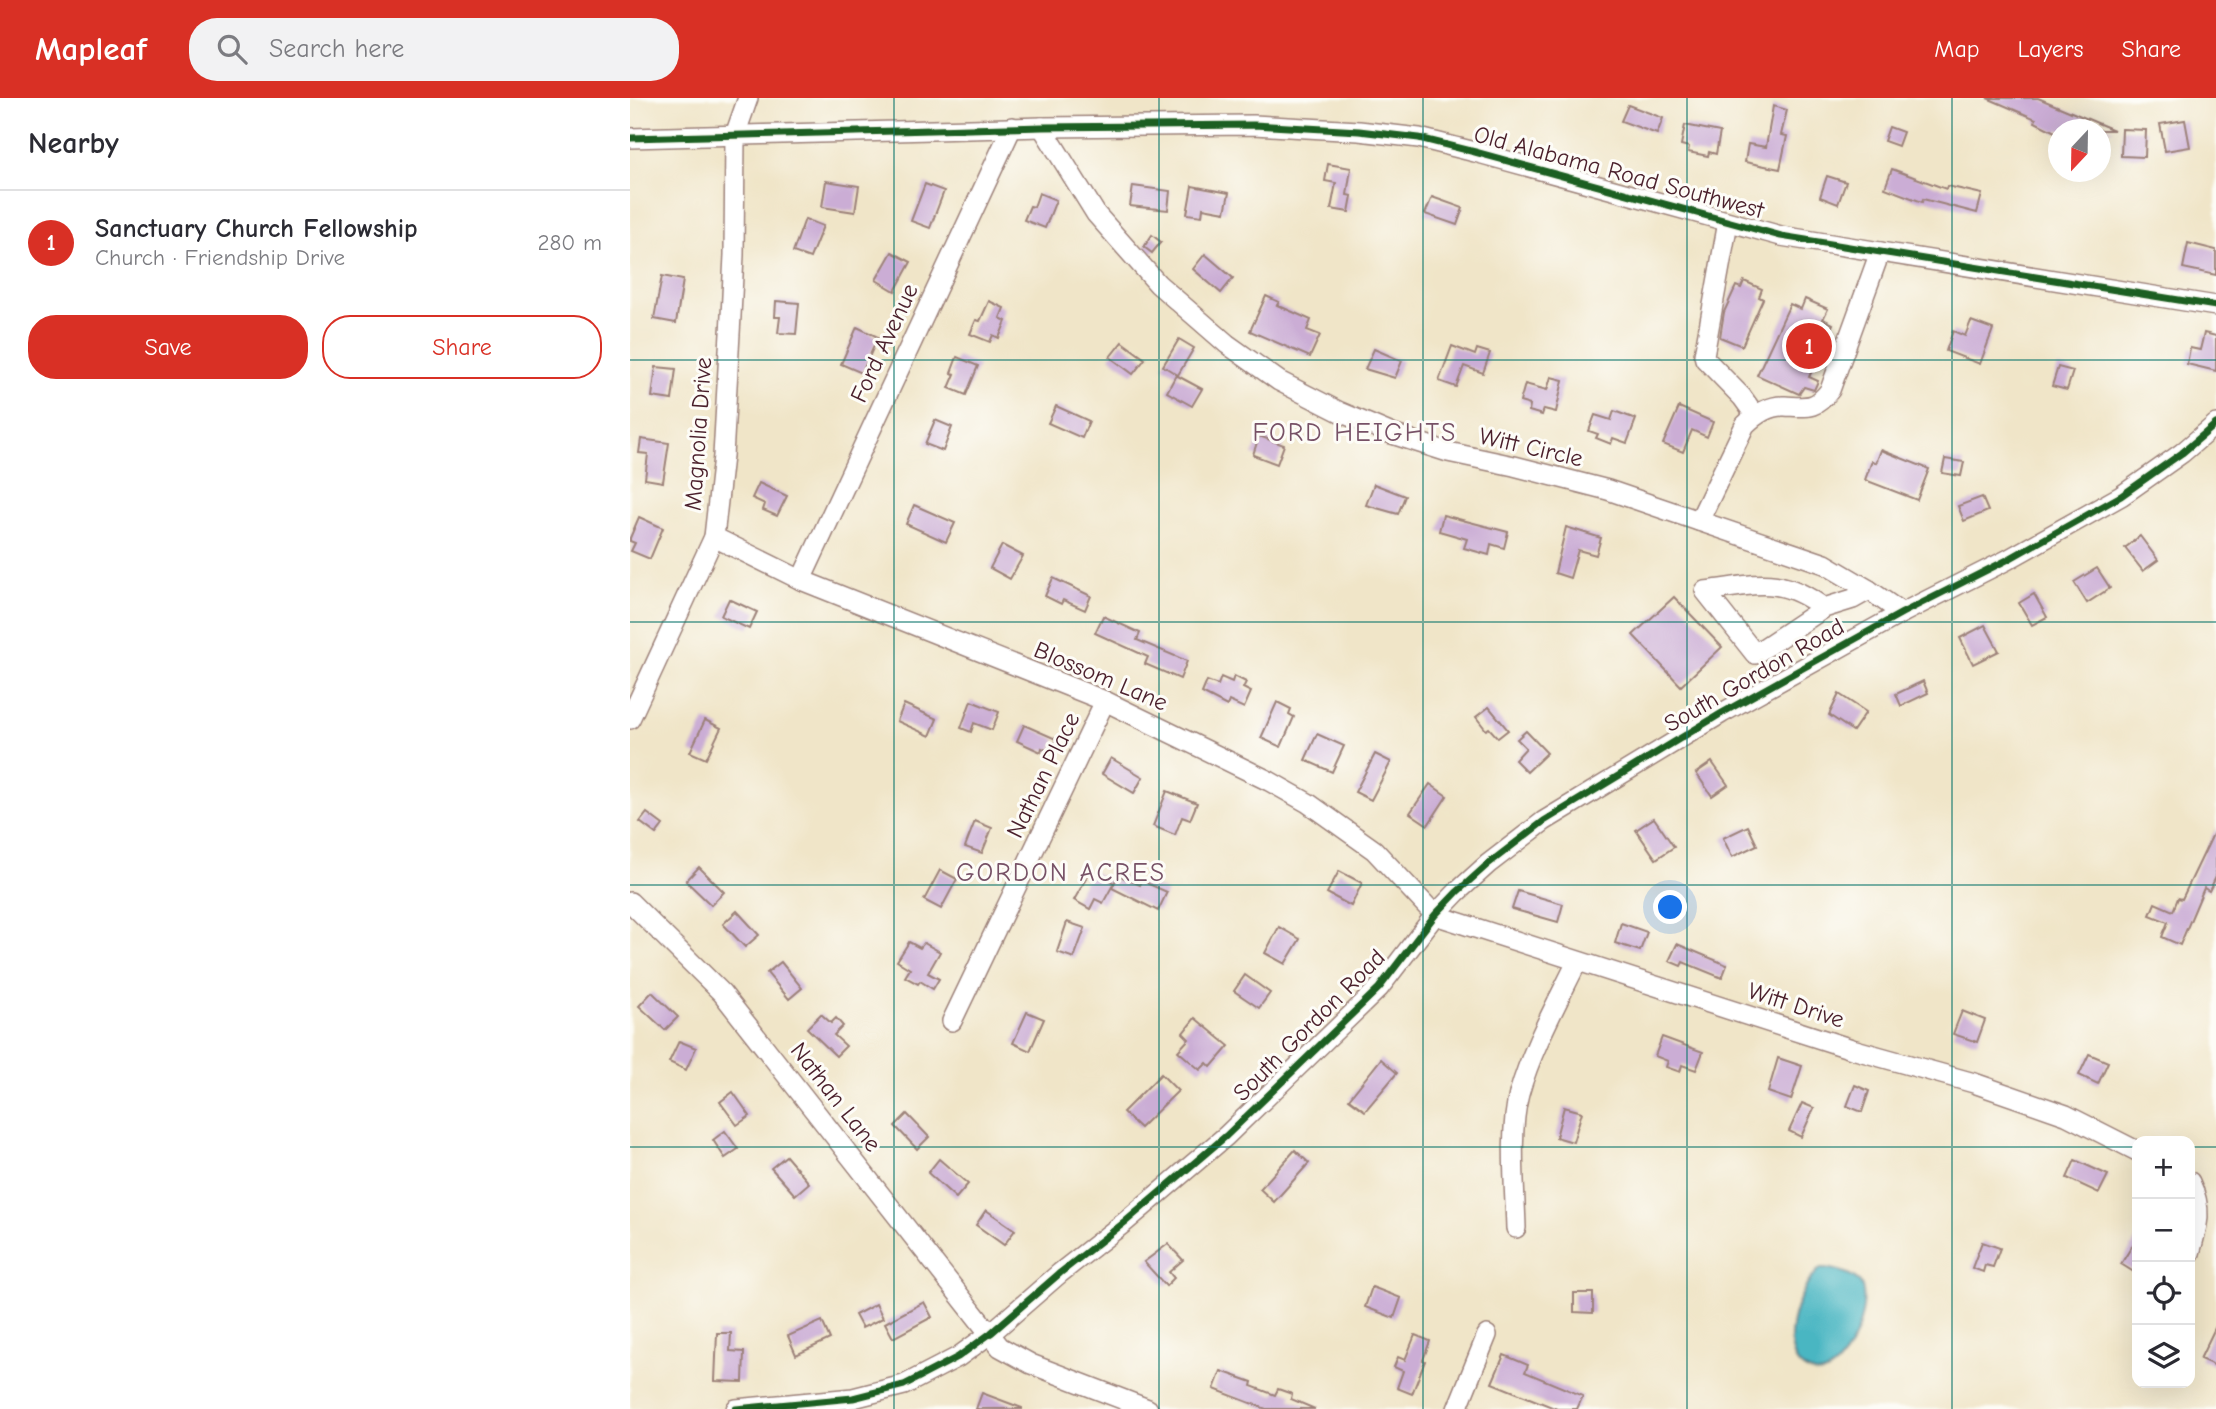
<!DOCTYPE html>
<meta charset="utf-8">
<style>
:root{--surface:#fff;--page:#f2f2f3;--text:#2b2b33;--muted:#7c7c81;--line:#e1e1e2;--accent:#d93025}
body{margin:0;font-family:"Comic Neue",sans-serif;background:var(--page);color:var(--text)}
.controls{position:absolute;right:21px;bottom:21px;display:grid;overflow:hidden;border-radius:14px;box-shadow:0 7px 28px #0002}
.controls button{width:63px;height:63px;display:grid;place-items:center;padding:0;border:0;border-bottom:2px solid var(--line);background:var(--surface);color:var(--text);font:35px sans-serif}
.compass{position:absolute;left:1418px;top:21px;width:63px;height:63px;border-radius:50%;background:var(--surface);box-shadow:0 7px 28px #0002;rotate:202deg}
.you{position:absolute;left:1041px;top:810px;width:24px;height:24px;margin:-18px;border:5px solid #fff;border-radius:50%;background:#1a73e8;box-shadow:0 0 0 10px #1a73e833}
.badge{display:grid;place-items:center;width:46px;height:46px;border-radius:50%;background:var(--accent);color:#fff;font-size:23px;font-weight:700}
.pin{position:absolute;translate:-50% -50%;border:4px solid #fff;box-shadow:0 2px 7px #0006}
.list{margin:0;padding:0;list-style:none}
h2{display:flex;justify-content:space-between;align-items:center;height:91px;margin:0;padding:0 28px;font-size:30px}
h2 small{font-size:23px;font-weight:400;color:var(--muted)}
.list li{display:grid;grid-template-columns:46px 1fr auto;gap:21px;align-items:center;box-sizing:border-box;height:105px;padding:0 28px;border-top:2px solid var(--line)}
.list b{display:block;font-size:26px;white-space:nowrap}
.list p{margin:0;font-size:23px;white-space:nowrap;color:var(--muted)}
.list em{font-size:23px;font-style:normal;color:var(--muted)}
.actions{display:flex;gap:14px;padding:21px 28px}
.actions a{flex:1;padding:16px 0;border:2px solid var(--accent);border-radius:28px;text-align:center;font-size:24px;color:var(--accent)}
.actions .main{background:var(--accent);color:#fff}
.icon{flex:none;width:38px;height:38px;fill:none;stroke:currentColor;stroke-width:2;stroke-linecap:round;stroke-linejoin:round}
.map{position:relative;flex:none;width:1586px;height:1311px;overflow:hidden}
header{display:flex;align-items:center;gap:42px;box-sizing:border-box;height:98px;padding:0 35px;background:var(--accent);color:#fff}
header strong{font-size:33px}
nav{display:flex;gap:38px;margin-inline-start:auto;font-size:24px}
.search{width:490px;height:63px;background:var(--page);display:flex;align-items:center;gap:18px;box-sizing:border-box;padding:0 24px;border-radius:28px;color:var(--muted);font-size:26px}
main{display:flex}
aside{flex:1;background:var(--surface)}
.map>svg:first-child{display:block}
.water{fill:#48b6c2;stroke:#496a76;stroke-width:2}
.building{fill:#cbadd5}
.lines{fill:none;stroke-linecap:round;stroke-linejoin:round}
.minor-casing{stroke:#9d827a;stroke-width:22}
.minor{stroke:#fff;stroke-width:19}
.cycleway-casing{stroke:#fdfcf7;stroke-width:11}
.cycleway{stroke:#1b5e20;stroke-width:7}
.grid{fill:none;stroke:#0f766e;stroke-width:2;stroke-opacity:0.55}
.labels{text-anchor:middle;stroke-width:6;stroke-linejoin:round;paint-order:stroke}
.street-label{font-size:24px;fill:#4a1f2b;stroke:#fdfcf7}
.neighbourhood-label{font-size:26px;letter-spacing:2px;fill:#775166;stroke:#fdfcf7}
</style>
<header>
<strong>Mapleaf</strong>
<div class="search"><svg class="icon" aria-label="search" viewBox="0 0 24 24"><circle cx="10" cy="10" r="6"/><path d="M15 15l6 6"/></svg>Search here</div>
<nav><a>Map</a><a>Layers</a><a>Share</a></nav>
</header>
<main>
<aside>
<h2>Nearby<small></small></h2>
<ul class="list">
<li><span class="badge">1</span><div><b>Sanctuary Church Fellowship</b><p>Church · Friendship Drive</p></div><em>280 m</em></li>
</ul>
<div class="actions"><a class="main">Save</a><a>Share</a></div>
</aside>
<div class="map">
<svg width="1586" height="1311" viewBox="0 0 1586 1311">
<rect width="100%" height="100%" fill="#fdfcf7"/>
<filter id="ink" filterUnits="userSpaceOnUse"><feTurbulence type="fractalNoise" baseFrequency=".0143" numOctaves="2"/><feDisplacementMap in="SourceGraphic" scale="14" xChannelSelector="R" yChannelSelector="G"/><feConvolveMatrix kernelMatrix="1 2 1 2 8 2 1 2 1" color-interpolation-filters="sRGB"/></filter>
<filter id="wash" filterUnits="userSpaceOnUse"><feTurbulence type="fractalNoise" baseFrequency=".00686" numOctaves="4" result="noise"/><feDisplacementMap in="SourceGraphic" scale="28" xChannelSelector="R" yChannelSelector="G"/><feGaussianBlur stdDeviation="1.57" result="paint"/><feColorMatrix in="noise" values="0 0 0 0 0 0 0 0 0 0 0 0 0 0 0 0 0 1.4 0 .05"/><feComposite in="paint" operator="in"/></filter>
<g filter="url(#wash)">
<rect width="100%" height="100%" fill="#f0e5c8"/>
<path class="water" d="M1191 1170C1202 1170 1223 1175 1230 1185 1244 1207 1214 1283 1184 1275 1141 1264 1167 1189 1191 1170Z"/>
<g id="blocks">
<g class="building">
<path d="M1357 0H1408L1484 32H1428L1427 35 1405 24 1406 21Z"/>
<path d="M998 7 1033 20 1027 36 991 23Z"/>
<path d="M1143 8 1157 12 1151 37 1157 38 1150 71 1115 64 1118 46 1136 49Z"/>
<path d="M1555 22 1560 49 1535 53 1530 26Z"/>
<path d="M1055 27 1090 34 1086 56 1079 54 1078 58 1058 54 1059 49 1051 47Z"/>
<path d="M1259 29 1273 34 1268 48 1254 43Z"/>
<path d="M1492 31 1516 32 1515 59 1491 58Z"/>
<path d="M698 66 721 70 717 97 722 98 719 114 701 111 706 85 695 83Z"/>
<path d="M1262 71 1316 91 1317 88 1352 96 1347 115 1293 101 1292 104 1255 90Z"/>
<path d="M1197 78 1216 84 1208 106 1190 99Z"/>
<path d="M196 83 229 88 225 114 192 109Z"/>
<path d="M295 86 314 93 300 130 281 123Z"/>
<path d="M503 88 540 93 538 112 500 108Z"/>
<path d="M562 88 599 95 595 114 573 110 572 118 557 116Z"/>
<path d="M409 95 426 102 415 130 394 122 400 108 404 109Z"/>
<path d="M802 99 833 110 827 127 795 116Z"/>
<path d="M175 121 193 128 180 160 163 154Z"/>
<path d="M522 137 531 144 522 155 514 149Z"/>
<path d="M1558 145 1586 152V177L1553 170Z"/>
<path d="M262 154 281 164 265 193 246 182Z"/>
<path d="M575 156 603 180 591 195 563 171Z"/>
<path d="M32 178 53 182 46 225 24 221Z"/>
<path d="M1114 183 1132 191 1129 199 1133 201 1112 248 1090 239 1094 214 1106 188 1111 190Z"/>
<path d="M636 198 649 204 647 207 681 222 677 232 690 237 680 259 620 233Z"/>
<path d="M1175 201 1198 211 1193 221 1203 226 1179 279 1188 283 1184 292 1174 289 1169 296 1127 277 1160 206 1171 211Z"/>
<path d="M146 203 169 205 166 236 148 235 150 219H145Z"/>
<path d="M359 203 374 210 370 220 376 223 369 240 363 237 360 244 340 236 346 222 350 223Z"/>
<path d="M1341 223 1363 231 1350 266 1316 253 1323 233 1335 238Z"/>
<path d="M227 229 248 239 232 275 211 266Z"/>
<path d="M1574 235 1586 238V273L1557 266 1560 250 1570 252Z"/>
<path d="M549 241 564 250 548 277 533 268Z"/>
<path d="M492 244 515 261 503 276 480 259Z"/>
<path d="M822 248 845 257 847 251 860 255 853 275 834 268 826 289 809 283Z"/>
<path d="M744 251 772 263 765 280 735 271Z"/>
<path d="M327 259 348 268 336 297 319 290 325 276 321 275Z"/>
<path d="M26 269 46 271 42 302 22 299Z"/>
<path d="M1428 269 1443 273 1437 292 1422 288Z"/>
<path d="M546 277 572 291 562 308 537 294Z"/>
<path d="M921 279 933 282 926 314 914 311 912 317 899 313 900 307 890 304 895 286 917 292Z"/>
<path d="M426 308 459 323 452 340 418 325Z"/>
<path d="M1049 309 1083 324 1077 339 1062 332 1053 354 1033 346Z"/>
<path d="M984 313 1006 321 997 345 983 340 981 346 966 340 968 336 959 333 965 317 981 322Z"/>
<path d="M305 322 322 329 313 353 295 346Z"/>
<path d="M629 338 654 347 647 366 623 357Z"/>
<path d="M11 341 39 345 33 384 15 381 18 356 9 355Z"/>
<path d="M1251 352 1299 371 1287 402 1235 382 1242 363 1246 365Z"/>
<path d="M1315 361 1334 364 1331 378 1312 375Z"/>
<path d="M129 385 157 398 147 418 133 412 135 406 122 400Z"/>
<path d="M744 386 775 398 768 416 736 407Z"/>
<path d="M1352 399 1358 413 1334 423 1328 408Z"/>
<path d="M284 407 325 425 316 444 276 426Z"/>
<path d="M813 417 878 434 874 450 861 446 859 457 834 450 837 441 809 433Z"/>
<path d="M9 419 33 430 20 461 1 453 5 445 0 443V440Z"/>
<path d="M936 429 971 440 966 457 948 452 940 480 925 475Z"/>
<path d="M1510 438 1528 462 1513 473 1495 450Z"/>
<path d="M372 447 393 458 380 481 360 470Z"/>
<path d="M1467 470 1480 490 1457 505 1444 484Z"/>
<path d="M423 480 461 498 455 512 433 502 431 506 415 498Z"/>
<path d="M1404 496 1417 519 1402 527 1389 505Z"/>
<path d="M1044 499 1092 549 1051 588 1003 537Z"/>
<path d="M99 501 127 514 119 531 91 518Z"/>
<path d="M473 518 510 535 507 542 557 563 550 581 515 566 518 559 465 535Z"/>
<path d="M1355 527 1369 553 1343 566 1330 540Z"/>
<path d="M604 578 616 584 613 590 621 594 614 610 599 603 597 608 572 595 577 583 588 587 591 579 602 584Z"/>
<path d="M1293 583 1298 595 1271 608 1266 596Z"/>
<path d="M1209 596 1236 614 1223 633 1199 617Z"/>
<path d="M341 603 369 614 362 632 344 625 341 634 331 630Z"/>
<path d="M647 604 661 611 659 616 664 619 651 649 631 640Z"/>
<path d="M274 606 307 621 300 638 267 623Z"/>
<path d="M859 609 878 632 868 640 859 630 856 632 846 619Z"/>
<path d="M75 622 91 630 76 661 60 654Z"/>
<path d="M394 627 426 641 420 654 412 650 411 654 387 643Z"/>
<path d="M896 633 917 655 897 674 885 662 896 650 887 641Z"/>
<path d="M687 636 714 648 702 674 675 662Z"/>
<path d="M745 656 761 664 741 702 725 694Z"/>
<path d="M481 660 513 679 504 695 472 676Z"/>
<path d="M1082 664 1098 687 1082 698 1066 675Z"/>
<path d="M800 686 817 698 798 727 780 715Z"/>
<path d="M537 693 567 705 560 722 552 719 545 737 523 728Z"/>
<path d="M17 715 33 727 26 736 10 724Z"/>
<path d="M1024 720 1044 749 1026 761 1006 732Z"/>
<path d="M345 723 362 730 352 755 335 749Z"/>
<path d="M1118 728 1127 747 1102 759 1093 740Z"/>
<path d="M1586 730V779L1579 793 1574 790 1550 847 1532 839 1538 824 1520 817 1525 805 1543 813 1548 800 1552 801Z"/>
<path d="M69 769 94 794 81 807 56 783Z"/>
<path d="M310 772 327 781 311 811 294 802Z"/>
<path d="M461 772 484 785 473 805 465 801 460 811 444 802Z"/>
<path d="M709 773 732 785 721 808 697 795Z"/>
<path d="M488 777 510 787 512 783 537 794 528 813 482 790Z"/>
<path d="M888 793 933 806 928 824 882 811Z"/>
<path d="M107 813 129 837 115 849 93 826Z"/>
<path d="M437 824 455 830 444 860 427 854Z"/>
<path d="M991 825 1017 834 1010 853 985 845Z"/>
<path d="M649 829 670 841 655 866 635 855Z"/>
<path d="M279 844 290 850 294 845 310 854 298 875 309 881 303 891 290 883 288 886 275 879 280 871 267 863Z"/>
<path d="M1047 846 1097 867 1092 880 1053 864 1051 868 1039 863Z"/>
<path d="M151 864 172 890 159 901 137 875Z"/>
<path d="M615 877 640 895 629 910 604 893Z"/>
<path d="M22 894 48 919 35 932 9 908Z"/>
<path d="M1332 913 1355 922 1347 944 1323 936Z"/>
<path d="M397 914 414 921 400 953 383 945Z"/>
<path d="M191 916 201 925 206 920 213 928 204 937 216 948 206 958 177 930Z"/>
<path d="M565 920 599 948 581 969 577 965 570 972 548 953 559 941 553 935Z"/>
<path d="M1032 939 1073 954 1066 972 1052 967 1050 974 1036 969 1038 963 1025 958Z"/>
<path d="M49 943 66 950 56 972 39 964Z"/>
<path d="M1459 956 1478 964 1468 986 1449 977Z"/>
<path d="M1148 960 1172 968 1161 1002 1138 994Z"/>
<path d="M751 961 767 975 735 1013 719 1001Z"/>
<path d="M531 976 548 993 510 1030 493 1014Z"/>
<path d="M1225 987 1239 993 1232 1014 1217 1008Z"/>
<path d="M103 994 120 1018 107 1027 90 1004Z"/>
<path d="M1172 1005 1184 1010 1171 1039 1159 1033Z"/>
<path d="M934 1009 952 1014 943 1044 926 1039Z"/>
<path d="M277 1016 299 1039 287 1051 265 1028Z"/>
<path d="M95 1033 108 1051 95 1060 83 1042Z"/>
<path d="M665 1052 679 1065 644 1104 630 1091Z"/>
<path d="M156 1058 179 1085 165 1097 141 1070Z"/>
<path d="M309 1061 338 1086 326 1100 298 1075Z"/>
<path d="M1445 1062 1478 1077 1469 1095 1437 1080Z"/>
<path d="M356 1112 385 1132 374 1147 346 1127Z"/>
<path d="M1507 1140V1176L1491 1166Z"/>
<path d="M1352 1144 1370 1150 1363 1169 1355 1167 1353 1174 1342 1170Z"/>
<path d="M538 1146 553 1162 539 1174 544 1180 536 1188 514 1164Z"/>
<path d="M742 1189 771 1200 764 1220 735 1209Z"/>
<path d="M944 1195H963V1215L944 1214Z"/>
<path d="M294 1204 302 1219 263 1240 255 1225Z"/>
<path d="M246 1206 253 1220 232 1230 225 1217Z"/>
<path d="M192 1223 200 1241 166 1257 158 1238Z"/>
<path d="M1586 1228V1268L1570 1261Z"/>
<path d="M87 1235H101L100 1253 114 1254 113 1284 85 1283Z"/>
<path d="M785 1237 800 1243 793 1262 795 1263 782 1296 767 1290 773 1273 764 1269 768 1259 775 1262Z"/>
<path d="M874 1257 898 1267 895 1274 953 1298 947 1311H927L862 1285Z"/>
<path d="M591 1273 622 1284 621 1288 645 1297 648 1291 662 1296 661 1301 685 1311H636L584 1291Z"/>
<path d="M352 1295 392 1310V1311H346Z"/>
</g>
</g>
</g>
<g filter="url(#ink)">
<use href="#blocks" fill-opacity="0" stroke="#9d827a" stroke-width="2"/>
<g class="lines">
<defs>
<g id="minor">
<path d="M412 29 466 116 528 186 597 246 649 283 710 314 762 336 818 354 884 368 978 392 1195 466 1239 492 1272 515"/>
<path d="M0 40 412 29 624 27 729 33 789 40 845 54 1151 138 1586 208"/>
<path d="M1098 124 1074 257 1075 261 1112 299 1125 317"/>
<path d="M1069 423 1115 327C1126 316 1139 307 1155 308 1177 309 1185 312 1200 292L1250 154"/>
<path d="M84 439 171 482 475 603 639 683 678 705 744 752 805 817 1222 951 1344 985 1436 1017 1507 1053"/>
<path d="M171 482 382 29"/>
<path d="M1194 510C1149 476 1127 487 1075 493L1125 556 1194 510 1223 501 1239 492"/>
<path d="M0 621 84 439 93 358 101 218 104 157 105 37 118 0"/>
<path d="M0 804 92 895 370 1249 401 1266 518 1311"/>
<path d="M322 923 475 603"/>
<path d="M1560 1084C1573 1111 1568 1127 1560 1155"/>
<path d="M886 1130C885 1090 879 1034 889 996 902 950 926 907 947 864"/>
<path d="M106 1311 223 1300 274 1287 328 1259 361 1235 430 1175 495 1124 596 1038 749 890 805 817 827 794 858 766 914 723 1092 615 1272 515 1377 462 1491 398 1552 355 1586 326"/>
<path d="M827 1311 857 1237"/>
</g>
</defs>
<use href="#minor" class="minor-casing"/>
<use href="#minor" class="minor"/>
<defs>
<g id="cycleway">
<path d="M0 40 412 29 624 27 729 33 789 40 845 54 1151 138 1586 208"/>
<path d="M106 1311 223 1300 274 1287 328 1259 361 1235 430 1175 495 1124 596 1038 749 890 805 817 827 794 858 766 914 723 1092 615 1272 515 1377 462 1491 398 1552 355 1586 326"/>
</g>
</defs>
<use href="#cycleway" class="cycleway-casing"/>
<use href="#cycleway" class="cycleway"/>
</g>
</g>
<path class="grid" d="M264 0V1311M529 0V1311M793 0V1311M1057 0V1311M1322 0V1311M0 262H1586M0 524H1586M0 787H1586M0 1049H1507M1560 1049H1586"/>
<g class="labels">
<g class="street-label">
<text transform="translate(989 74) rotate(15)" y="8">Old Alabama Road Southwest</text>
<text transform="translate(254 245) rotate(-65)" y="8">Ford Avenue</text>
<text transform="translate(68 336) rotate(-86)" y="8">Magnolia Drive</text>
<text transform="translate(901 349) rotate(13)" y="8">Witt Circle</text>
<text transform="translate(1124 577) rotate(-30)" y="8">South Gordon Road</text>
<text transform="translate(471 578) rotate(23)" y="8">Blossom Lane</text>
<text transform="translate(413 677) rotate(-64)" y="8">Nathan Place</text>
<text transform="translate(1166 907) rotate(18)" y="8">Witt Drive</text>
<text transform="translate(679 927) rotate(-45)" y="8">South Gordon Road</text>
<text transform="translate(206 999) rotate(52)" y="8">Nathan Lane</text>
</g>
<g class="neighbourhood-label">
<text x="725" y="343">FORD HEIGHTS</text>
<text x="431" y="783">GORDON ACRES</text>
</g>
</g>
</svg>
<div class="controls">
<button>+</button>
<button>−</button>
<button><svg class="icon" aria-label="locate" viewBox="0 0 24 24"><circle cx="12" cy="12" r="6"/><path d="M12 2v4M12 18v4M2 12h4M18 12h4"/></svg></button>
<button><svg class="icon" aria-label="layers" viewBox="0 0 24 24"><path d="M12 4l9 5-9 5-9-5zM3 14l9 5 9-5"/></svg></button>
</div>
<svg class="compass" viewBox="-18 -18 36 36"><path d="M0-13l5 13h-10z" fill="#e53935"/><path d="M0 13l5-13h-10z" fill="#7c7c81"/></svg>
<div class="you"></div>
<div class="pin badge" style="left:1179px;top:248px">1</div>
</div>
</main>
